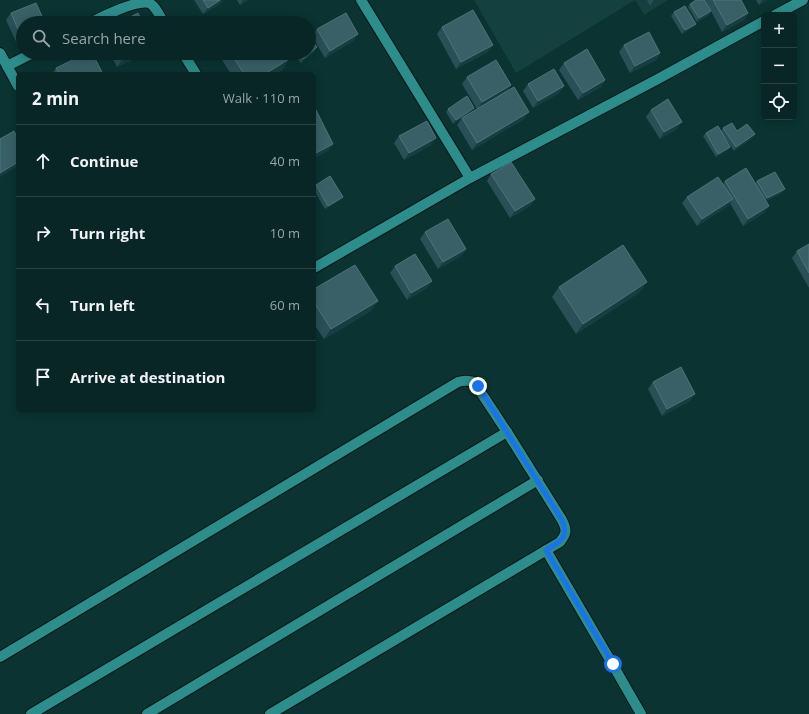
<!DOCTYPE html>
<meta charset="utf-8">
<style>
:root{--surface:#082626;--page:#163232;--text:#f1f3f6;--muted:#98a5a7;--line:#294343}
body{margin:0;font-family:"Open Sans",sans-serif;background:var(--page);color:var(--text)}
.controls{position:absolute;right:12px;top:12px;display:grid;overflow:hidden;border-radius:6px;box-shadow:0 2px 10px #0003}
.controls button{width:36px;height:36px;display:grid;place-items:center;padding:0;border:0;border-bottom:1px solid var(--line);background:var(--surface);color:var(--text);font:20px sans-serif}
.stop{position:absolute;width:12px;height:12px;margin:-9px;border:3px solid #1a73e8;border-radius:50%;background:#fff}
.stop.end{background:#1a73e8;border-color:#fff;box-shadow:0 1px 4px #0008}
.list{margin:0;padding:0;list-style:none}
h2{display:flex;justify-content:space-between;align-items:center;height:52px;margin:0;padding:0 16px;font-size:17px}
h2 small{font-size:13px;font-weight:400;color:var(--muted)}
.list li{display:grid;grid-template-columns:26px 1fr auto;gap:12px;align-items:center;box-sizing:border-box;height:72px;padding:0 16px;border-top:1px solid var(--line)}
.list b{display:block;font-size:15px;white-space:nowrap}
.list em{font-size:13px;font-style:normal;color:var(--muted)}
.icon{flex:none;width:22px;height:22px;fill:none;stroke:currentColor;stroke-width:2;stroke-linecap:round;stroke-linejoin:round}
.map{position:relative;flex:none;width:809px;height:714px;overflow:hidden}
.search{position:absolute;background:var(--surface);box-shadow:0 2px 10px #0003;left:16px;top:16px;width:300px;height:44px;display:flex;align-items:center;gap:10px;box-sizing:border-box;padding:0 14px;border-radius:22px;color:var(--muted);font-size:15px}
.panel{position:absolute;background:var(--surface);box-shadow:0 2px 10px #0003;left:16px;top:72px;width:300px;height:340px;border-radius:6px}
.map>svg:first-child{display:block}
.built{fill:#14403f}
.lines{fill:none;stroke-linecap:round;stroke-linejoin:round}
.street-casing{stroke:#081817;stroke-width:12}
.street{stroke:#2c8d8a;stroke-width:10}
.wall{fill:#2a4f57}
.shaded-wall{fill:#173d42}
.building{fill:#396066;stroke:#4c757a}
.route{stroke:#1a73e8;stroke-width:5}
</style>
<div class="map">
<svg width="809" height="714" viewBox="0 0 809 714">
<rect width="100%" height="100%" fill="#0a3332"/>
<path class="built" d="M474 0H668L644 15 635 0 516 73Z"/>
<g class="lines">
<defs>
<g id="street">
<path d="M361 0 470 178"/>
<path d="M775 15 803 0"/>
<path d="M90 23C103 16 136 0 149 3 156 6 160 17 164 23"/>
<path d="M0 53 18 86"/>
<path d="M183 53 196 74"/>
<path d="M7 66 33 53"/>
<path d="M314 268 470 178 656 80 764 21"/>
<path d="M546 550 613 665 641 714"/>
<path d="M0 657 458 382C464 380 468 380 474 382L507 432 562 520C567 530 567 533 560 542L270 714"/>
<path d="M31 714 507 432"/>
<path d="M147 714 538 480"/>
</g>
</defs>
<use href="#street" class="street-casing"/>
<use href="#street" class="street"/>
</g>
<g class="wall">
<path d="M194 0H223L221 3 203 14Z"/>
<path d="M237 0H248L240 5Z"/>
<path d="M647 0H660L650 6Z"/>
<path d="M704 0H741L748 13 744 20 722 32 711 11 709 15 697 22 688 7 690 4Z"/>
<path d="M756 0H767L759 5Z"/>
<path d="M36 3 23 44 18 46 6 20 11 13Z"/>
<path d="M674 12 696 24 693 27 682 34 671 16Z"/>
<path d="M442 27 488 52 456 69 437 34Z"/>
<path d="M317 29 358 34 353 41 325 58 312 36Z"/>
<path d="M624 45 660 53 656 60 630 73 619 52Z"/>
<path d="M315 51 301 63 293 53H309Z"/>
<path d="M110 53H147L117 67Z"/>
<path d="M220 53H285L289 59 282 70 275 74H231L219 55Z"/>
<path d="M564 63 605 80 601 87 578 100 559 70Z"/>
<path d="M56 68 103 74H52Z"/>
<path d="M467 77 511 85 507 91 524 119 472 150 457 125 462 118 453 124 446 112 448 109 472 112 463 117 477 109 462 84Z"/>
<path d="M528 84 564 86 559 93 533 108 523 91Z"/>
<path d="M651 110 677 129 660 139 646 117Z"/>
<path d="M723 128 737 131 755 134 752 138 734 151 727 141 730 147 728 150 716 157 703 136 706 133 721 131Z"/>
<path d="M399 136 431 145 404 160 394 143Z"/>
<path d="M491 174 535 199 530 206 510 218 487 181Z"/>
<path d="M725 181 755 184 757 181 782 193 766 201 769 206 764 213 743 226 730 203 728 206 697 226 682 203 687 197 723 184Z"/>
<path d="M316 185 340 200 325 209 314 190V187Z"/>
<path d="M425 232 466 249 461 256 438 269 420 239Z"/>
<path d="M809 244V288L792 258 797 251Z"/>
<path d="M395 266 432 281 427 288 407 300 390 273Z"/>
<path d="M559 287 640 292 576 334 552 297Z"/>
<path d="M314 289 371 311 324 339 314 324Z"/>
<path d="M653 382 690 401 662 416 648 389Z"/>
</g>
<g class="shaded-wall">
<path d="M220 0H223L221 3 203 14 208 8Z"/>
<path d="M243 0H248L240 5Z"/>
<path d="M654 0H660L650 6Z"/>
<path d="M762 0H767L759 5Z"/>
<path d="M711 11 709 15 697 22 699 18Z"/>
<path d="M748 13 744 20 722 32 727 25Z"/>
<path d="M696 24 693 27 682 34 685 30Z"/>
<path d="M358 34 353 41 325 58 330 51Z"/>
<path d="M22 39H23V44L18 46Z"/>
<path d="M493 45 488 52 456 69 461 62Z"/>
<path d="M317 47 315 51 301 63 303 59Z"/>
<path d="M136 53H147L117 67 122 60Z"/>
<path d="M660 53 656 60 630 73 635 66Z"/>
<path d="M289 59 282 70 275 74H265Z"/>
<path d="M605 80 601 87 578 100 583 93Z"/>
<path d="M511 85 506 92 478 109 482 102Z"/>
<path d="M564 86 559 93 533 108 538 101Z"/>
<path d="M474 108 472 112 453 124 456 120Z"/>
<path d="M529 112 524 119 472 150 477 143Z"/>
<path d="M682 122 677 129 660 139 664 132Z"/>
<path d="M755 134 752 138 734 151 736 147Z"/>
<path d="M436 138 431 145 404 160 409 153Z"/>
<path d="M333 144 328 151 314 159V154Z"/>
<path d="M730 147 728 150 716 157 718 154Z"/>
<path d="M18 162V166L0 177V173Z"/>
<path d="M785 189 782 193 764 202 767 198Z"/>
<path d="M343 197 340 200 325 209 328 206Z"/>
<path d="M535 199 530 206 510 218 515 211Z"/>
<path d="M733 199 728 206 697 226 702 219Z"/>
<path d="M769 206 764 213 743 226 748 219Z"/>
<path d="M466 249 461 256 438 269 443 262Z"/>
<path d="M432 281 427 288 407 300 411 293Z"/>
<path d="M647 282 640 292 576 334 583 324Z"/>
<path d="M378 301 371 311 324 339 331 329Z"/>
<path d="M695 394 690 401 662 416 667 409Z"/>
</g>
<g class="building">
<path d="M203 0H220L208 8Z"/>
<path d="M696 0H704L711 11 699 18 690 4Z"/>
<path d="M713 0H741L748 13 727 25Z"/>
<path d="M36 3 45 23H23V39H22L11 13Z"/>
<path d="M685 6 696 24 685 30 674 12Z"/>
<path d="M473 10 493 45 461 62 442 27Z"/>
<path d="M138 13 143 23H119Z"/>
<path d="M346 13 358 34 330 51 317 29Z"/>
<path d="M266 21 267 23H262Z"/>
<path d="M649 32 660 53 635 66 624 45Z"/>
<path d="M309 37 317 47 303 59 298 53H309Z"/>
<path d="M587 49 605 80 583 93 564 63Z"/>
<path d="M87 53H92L103 74H59L56 68Z"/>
<path d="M118 53H136L122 60Z"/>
<path d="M231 53H285L289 59 265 74H244Z"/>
<path d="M496 60 511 85 482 102 467 77Z"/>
<path d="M554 69 564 86 538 101 528 84Z"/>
<path d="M514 87 529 112 477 143 462 118Z"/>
<path d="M467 96 474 108 456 120 448 109Z"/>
<path d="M668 99 682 122 664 132 651 110Z"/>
<path d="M316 110 333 144 314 154V111Z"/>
<path d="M427 121 436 138 409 153 399 136Z"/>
<path d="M732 123 737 131 747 124 755 134 736 147 723 128Z"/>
<path d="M718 126 730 147 718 154 706 133Z"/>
<path d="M14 131 18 139V162L0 173V139Z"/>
<path d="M511 162 535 199 515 211 491 174Z"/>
<path d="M746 168 769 206 748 219 725 181Z"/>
<path d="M775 172 785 189 767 198 757 181Z"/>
<path d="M330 176 343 197 328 206 316 185Z"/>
<path d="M718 177 733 199 702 219 687 197Z"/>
<path d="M448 219 466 249 443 262 425 232Z"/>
<path d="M809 244V273L797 251Z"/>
<path d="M623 245 647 282 583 324 559 287Z"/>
<path d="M415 254 432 281 411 293 395 266Z"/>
<path d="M355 265 378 301 331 329 314 302V289Z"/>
<path d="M681 367 695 394 667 409 653 382Z"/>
</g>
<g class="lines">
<path class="route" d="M478 386 562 520C570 537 560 542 546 550L613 664"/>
</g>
</svg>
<div class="controls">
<button>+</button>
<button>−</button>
<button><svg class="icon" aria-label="locate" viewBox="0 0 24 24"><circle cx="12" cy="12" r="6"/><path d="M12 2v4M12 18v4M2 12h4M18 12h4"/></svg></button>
</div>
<div class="stop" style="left:613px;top:664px"></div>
<div class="stop end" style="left:478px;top:386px"></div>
<div class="search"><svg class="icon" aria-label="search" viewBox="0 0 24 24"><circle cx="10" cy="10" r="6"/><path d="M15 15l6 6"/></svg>Search here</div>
<section class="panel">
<h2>2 min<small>Walk · 110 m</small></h2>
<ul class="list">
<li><svg class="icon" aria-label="ahead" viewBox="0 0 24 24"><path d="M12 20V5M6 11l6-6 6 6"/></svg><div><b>Continue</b></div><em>40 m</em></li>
<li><svg class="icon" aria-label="right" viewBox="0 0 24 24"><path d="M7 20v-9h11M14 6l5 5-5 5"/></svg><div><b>Turn right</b></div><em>10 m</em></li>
<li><svg class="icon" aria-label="left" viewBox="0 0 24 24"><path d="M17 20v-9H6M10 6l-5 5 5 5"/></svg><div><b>Turn left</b></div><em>60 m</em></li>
<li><svg class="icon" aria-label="arrive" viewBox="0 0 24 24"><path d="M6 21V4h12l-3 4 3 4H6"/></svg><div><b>Arrive at destination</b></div></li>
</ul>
</section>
</div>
